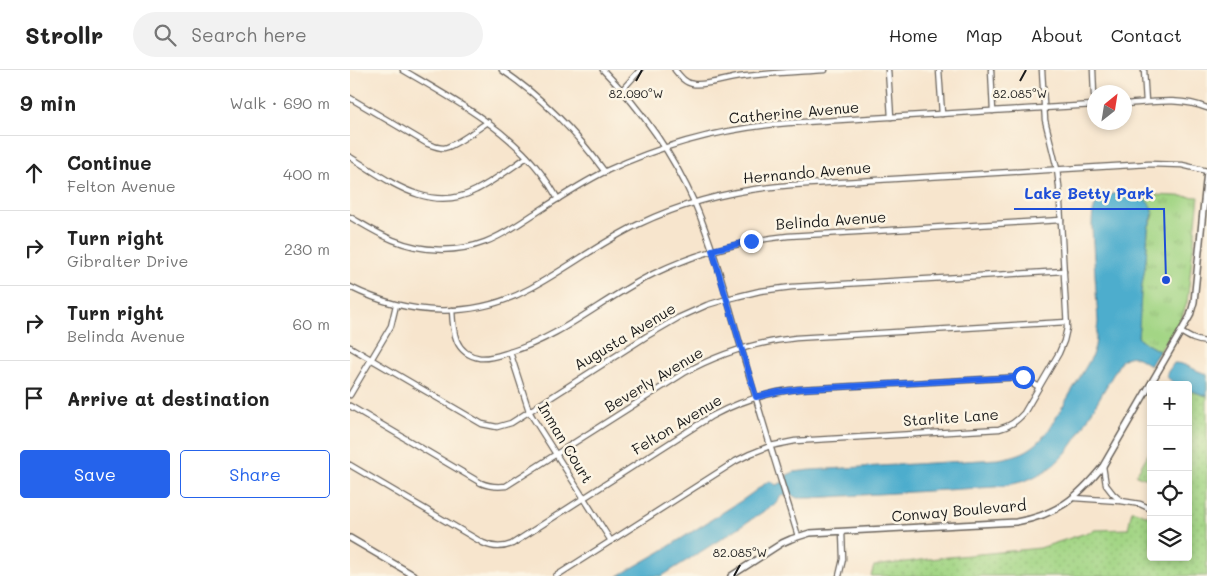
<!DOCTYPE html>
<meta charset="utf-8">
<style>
:root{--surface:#fff;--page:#f2f2f2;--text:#222;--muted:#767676;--line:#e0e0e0;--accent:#2563eb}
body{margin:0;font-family:Mali,sans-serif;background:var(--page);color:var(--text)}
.controls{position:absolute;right:15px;bottom:15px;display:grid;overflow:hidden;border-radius:5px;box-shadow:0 2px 8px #0003}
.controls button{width:45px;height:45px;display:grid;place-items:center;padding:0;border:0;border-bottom:1px solid var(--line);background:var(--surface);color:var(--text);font:25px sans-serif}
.compass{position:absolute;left:737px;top:15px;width:45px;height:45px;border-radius:50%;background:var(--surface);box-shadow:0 2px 8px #0003;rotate:30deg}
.stop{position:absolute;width:15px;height:15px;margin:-11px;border:4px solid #2563eb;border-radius:50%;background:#fff}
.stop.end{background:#2563eb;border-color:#fff;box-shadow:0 1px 5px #0008}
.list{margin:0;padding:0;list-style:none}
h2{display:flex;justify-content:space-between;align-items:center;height:65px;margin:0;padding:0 20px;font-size:21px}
h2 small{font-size:16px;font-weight:400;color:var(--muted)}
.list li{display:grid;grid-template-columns:32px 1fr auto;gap:15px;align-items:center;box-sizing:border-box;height:75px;padding:0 20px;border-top:1px solid var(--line)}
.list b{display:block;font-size:19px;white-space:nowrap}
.list p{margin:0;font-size:16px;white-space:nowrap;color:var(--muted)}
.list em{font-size:16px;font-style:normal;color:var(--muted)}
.actions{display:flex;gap:10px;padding:15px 20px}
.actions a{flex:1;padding:11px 0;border:1px solid var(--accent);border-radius:5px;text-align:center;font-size:18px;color:var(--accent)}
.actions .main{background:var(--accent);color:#fff}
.icon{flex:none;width:28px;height:28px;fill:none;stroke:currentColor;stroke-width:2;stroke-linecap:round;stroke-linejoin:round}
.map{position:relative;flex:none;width:857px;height:506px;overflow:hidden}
header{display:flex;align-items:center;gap:30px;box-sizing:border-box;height:70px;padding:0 25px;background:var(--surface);border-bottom:1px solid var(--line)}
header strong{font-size:24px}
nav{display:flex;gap:28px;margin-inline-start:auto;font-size:18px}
.search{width:350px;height:45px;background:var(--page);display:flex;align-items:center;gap:12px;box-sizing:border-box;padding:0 18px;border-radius:28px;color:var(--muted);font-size:19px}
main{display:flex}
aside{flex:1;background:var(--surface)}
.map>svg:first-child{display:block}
.grass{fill:url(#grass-dots);stroke:#607850}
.park{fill:url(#park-tufts);stroke:#607850}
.water{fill:#4eadcd;stroke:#356474}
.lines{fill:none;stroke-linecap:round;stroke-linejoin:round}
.minor-casing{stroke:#69625a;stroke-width:7}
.tertiary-casing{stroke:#69625a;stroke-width:8}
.minor{stroke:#fff;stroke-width:4.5}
.tertiary{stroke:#fff;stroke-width:5}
.route{stroke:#2563eb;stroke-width:6}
.ticks{fill:none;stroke:#1c1c1c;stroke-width:2}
.labels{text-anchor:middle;stroke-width:5;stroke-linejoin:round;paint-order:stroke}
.street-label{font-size:15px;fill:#1c1c1c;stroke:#fcf5e5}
.ticks-label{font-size:12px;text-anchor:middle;fill:#1c1c1c;stroke:#fcf5e5;stroke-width:5;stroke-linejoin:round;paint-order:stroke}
.leader{fill:none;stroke:#1d4ed8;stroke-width:2}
.callout-dot{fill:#1d4ed8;stroke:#fcf5e5;stroke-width:2}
.callout-label{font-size:16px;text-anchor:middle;font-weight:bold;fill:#1d4ed8;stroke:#fcf5e5;stroke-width:5;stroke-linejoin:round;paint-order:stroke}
</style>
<header>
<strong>Strollr</strong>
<div class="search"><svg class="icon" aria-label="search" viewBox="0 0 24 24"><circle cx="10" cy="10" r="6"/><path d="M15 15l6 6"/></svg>Search here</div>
<nav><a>Home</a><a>Map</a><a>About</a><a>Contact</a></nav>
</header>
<main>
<aside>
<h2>9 min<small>Walk · 690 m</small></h2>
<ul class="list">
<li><svg class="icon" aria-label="ahead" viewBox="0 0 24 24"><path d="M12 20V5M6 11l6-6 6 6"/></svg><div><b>Continue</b><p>Felton Avenue</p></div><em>400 m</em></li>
<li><svg class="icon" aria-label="right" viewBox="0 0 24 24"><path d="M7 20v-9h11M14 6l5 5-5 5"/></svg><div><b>Turn right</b><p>Gibralter Drive</p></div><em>230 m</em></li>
<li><svg class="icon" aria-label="right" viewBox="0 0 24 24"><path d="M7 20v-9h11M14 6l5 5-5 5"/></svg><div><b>Turn right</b><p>Belinda Avenue</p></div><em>60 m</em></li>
<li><svg class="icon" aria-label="arrive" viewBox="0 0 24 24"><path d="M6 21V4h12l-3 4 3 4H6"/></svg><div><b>Arrive at destination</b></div></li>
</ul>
<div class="actions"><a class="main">Save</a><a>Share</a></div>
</aside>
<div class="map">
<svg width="857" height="506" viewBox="0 0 857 506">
<defs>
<pattern id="grass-dots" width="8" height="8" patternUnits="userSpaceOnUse" patternTransform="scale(1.25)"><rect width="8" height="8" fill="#a3d585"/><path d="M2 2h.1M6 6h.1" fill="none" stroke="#8cb672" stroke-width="1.8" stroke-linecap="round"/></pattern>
<pattern id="park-tufts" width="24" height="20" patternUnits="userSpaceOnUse" patternTransform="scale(1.25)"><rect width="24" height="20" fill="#a3d585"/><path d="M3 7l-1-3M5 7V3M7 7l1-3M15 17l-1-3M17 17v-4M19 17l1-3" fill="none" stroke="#8cb672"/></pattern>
</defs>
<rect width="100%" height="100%" fill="#fcf5e5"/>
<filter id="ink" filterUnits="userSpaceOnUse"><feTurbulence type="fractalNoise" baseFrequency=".02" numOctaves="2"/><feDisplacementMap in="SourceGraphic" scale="10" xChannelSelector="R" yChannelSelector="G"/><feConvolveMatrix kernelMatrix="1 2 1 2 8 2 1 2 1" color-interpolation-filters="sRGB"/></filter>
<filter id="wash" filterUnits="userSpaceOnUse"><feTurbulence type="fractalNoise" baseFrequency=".0096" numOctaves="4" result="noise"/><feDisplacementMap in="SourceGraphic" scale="20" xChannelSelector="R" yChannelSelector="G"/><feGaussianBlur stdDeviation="1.12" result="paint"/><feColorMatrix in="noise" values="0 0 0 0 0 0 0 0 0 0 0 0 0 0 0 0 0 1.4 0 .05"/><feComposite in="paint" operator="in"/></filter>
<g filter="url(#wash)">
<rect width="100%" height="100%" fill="#f7e5cd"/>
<g class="grass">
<path d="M838 320 857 326V506H521L524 496 579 489 690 478 745 460 778 459 782 440 801 447V487H838Z"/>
<path d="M801 379V410L786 405Z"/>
</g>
<path class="park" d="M803 125 849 127 837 233 832 247 805 288 809 281 790 270 788 266 791 220 796 190 798 161 799 156 803 148V144L801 138 794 129Z"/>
<g class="water">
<path d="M770 122C782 122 797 126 802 139 805 148 798 153 798 161 797 170 797 179 796 189 795 200 792 212 791 223 790 237 790 252 788 266L790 270 809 281 800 296C790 288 782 282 771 291 761 308 752 324 742 341 726 370 714 394 682 408 671 413 658 415 645 417L461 428H447L440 424 430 426 428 432 379 464 312 506H268L310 482 394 429 416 413 420 411 426 415 436 411 437 405 444 402 461 400 648 389C673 385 685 379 700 358L741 288 745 276 748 252 742 158C742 133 746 128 770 122Z"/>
<path d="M824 293C836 293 845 301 857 304V326L838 320V315C827 315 825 315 817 307V303Z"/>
</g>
</g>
<g filter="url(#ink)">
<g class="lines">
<defs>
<g id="minor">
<path d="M53 0C101 28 157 58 191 103 197 111 203 120 208 129"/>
<path d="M152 0C193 28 226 62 255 102"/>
<path d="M253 0C291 39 323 84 345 134 365 181 378 232 392 281 410 343 429 405 448 466"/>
<path d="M325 0C330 6 335 13 343 14 355 16 376 9 389 7 417 3 446 2 475 0"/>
<path d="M538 0 541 47"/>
<path d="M589 0 592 44"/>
<path d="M641 0 643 41"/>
<path d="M743 0 744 25"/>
<path d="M794 0 796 32"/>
<path d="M272 20 290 0"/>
<path d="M0 28 78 74C83 76 88 78 94 78 106 76 127 59 138 52"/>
<path d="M774 34C802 32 831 27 857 38"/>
<path d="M0 87C38 110 80 145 126 120 144 111 161 98 177 87"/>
<path d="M0 147C14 155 28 164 43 170 72 182 106 183 135 172 152 166 167 155 181 146 206 130 230 114 256 101 314 74 375 58 438 53L744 35"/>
<path d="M0 217C58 246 123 250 181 218 218 198 251 172 289 154 337 131 389 119 442 115L799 94 832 95 857 101"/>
<path d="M102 240C103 261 104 284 130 288 140 289 150 285 160 282 213 266 254 228 303 204 346 183 391 171 438 166L711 150"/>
<path d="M831 262C840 268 846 271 857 272"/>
<path d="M0 277 132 354 147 357 161 353 297 266 328 248 357 235 377 229 410 221 442 217 714 201"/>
<path d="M160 282 179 341 183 348 261 471"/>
<path d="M0 325 41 256 46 235"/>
<path d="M0 336 131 413C140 417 147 417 156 416L334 303C370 283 405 272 446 268L717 252"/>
<path d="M0 395 133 473C143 478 152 478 162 474L360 347C388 332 417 322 449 319L673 307 689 317"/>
<path d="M753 396 756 415 763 424 771 431 790 434 801 439"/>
<path d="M724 428 769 431"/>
<path d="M206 506 386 391 400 384 420 376 445 371 649 359C660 356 666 352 674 343L709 283 714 271 717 258 709 116 707 99 695 50 692 0"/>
<path d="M489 506 493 489 492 462"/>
</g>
<g id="tertiary">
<path d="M0 468 65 506"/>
<path d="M381 506 432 473 441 469 460 463 666 452C707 445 727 428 753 396L840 246 844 232 857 101"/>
</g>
</defs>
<use href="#minor" class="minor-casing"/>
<use href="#tertiary" class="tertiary-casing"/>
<use href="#minor" class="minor"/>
<use href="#tertiary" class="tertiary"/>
</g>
</g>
<g class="lines" filter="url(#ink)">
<path class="route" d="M401 171 362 180 406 327 428 322 449 319 673 307"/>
</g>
<path class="ticks" d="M286 11 292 0M670 11 676 0M384 506 390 495"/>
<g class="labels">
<g class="street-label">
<text transform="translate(444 43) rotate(-5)" y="5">Catherine Avenue</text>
<text transform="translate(457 103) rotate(-5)" y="5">Hernando Avenue</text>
<text transform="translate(481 151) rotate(-4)" y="5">Belinda Avenue</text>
<text transform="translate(275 267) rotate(-31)" y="5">Augusta Avenue</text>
<text transform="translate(304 310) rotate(-31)" y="5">Beverly Avenue</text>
<text transform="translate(601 348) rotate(-4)" y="5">Starlite Lane</text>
<text transform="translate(327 355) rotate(-31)" y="5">Felton Avenue</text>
<text transform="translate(215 373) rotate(59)" y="5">Inman Court</text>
<text transform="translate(609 441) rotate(-5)" y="5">Conway Boulevard</text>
</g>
</g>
<g class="ticks-label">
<text x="286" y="28">82.090°W</text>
<text x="670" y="28">82.085°W</text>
<text x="390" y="487">82.085°W</text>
</g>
<path class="leader" d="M816 210L814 139H664"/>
<circle class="callout-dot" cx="816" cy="210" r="5"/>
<g class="callout-label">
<text x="739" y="129">Lake Betty Park</text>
</g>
</svg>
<div class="controls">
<button>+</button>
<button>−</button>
<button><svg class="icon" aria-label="locate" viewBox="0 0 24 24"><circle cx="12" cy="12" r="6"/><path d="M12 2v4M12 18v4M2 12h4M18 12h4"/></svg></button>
<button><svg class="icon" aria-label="layers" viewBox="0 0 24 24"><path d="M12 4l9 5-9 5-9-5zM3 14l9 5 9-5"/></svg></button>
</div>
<svg class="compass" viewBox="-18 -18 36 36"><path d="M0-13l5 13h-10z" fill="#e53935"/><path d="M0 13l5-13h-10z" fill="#767676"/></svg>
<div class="stop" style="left:673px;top:307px"></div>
<div class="stop end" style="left:401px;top:171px"></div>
</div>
</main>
